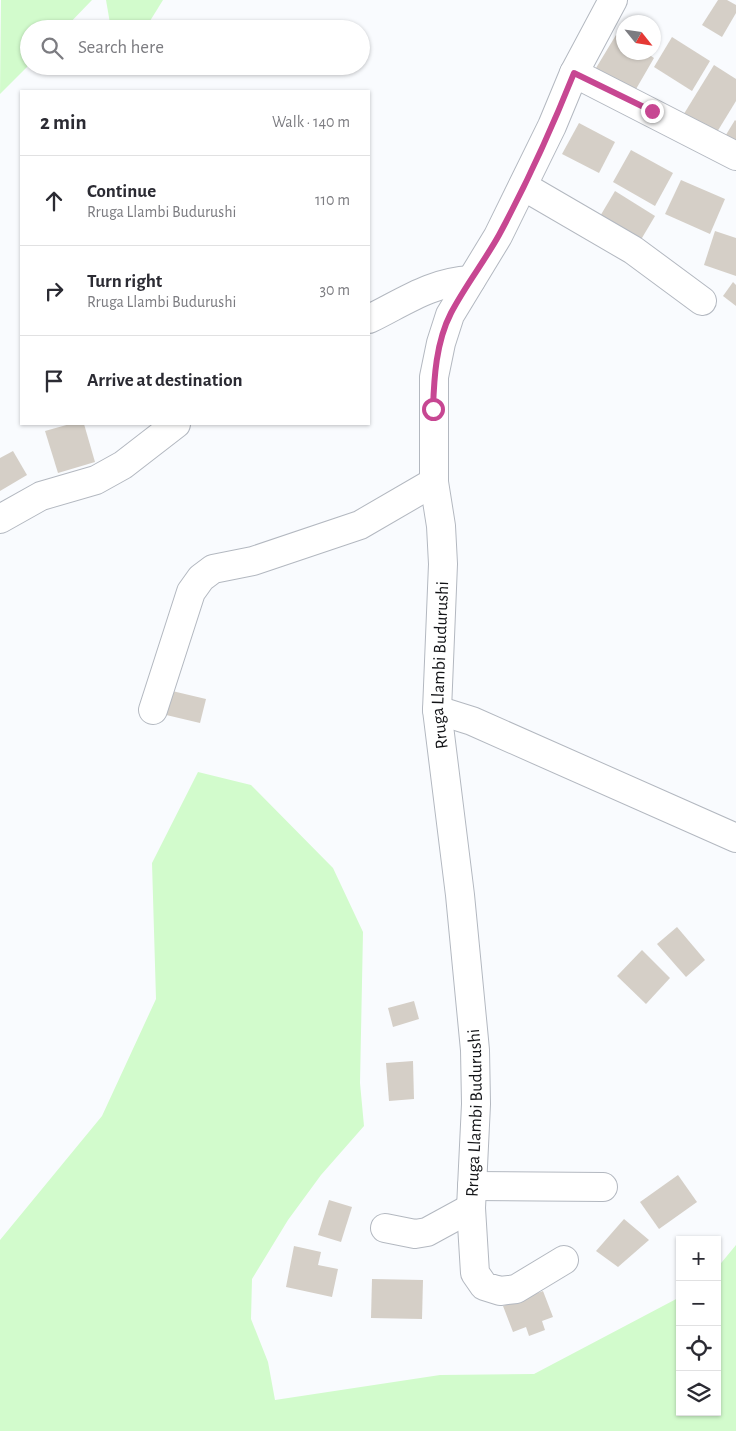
<!DOCTYPE html>
<meta charset="utf-8">
<style>
:root{--surface:#fff;--page:#f2f2f3;--text:#2b2b33;--muted:#7c7c81;--line:#e1e1e2}
body{margin:0;font-family:"Alegreya Sans",sans-serif;background:var(--page);color:var(--text)}
.controls{position:absolute;right:15px;bottom:15px;display:grid;overflow:hidden;border-radius:0px;box-shadow:0 1px 4px #0004}
.controls button{width:45px;height:45px;display:grid;place-items:center;padding:0;border:0;border-bottom:1px solid var(--line);background:var(--surface);color:var(--text);font:25px sans-serif}
.compass{position:absolute;left:616px;top:15px;width:45px;height:45px;border-radius:50%;background:var(--surface);box-shadow:0 1px 4px #0004;rotate:120deg}
.stop{position:absolute;width:15px;height:15px;margin:-11px;border:4px solid #c74792;border-radius:50%;background:#fff}
.stop.end{background:#c74792;border-color:#fff;box-shadow:0 1px 5px #0008}
.list{margin:0;padding:0;list-style:none}
h2{display:flex;justify-content:space-between;align-items:center;height:65px;margin:0;padding:0 20px;font-size:21px}
h2 small{font-size:16px;font-weight:400;color:var(--muted)}
.list li{display:grid;grid-template-columns:32px 1fr auto;gap:15px;align-items:center;box-sizing:border-box;height:90px;padding:0 20px;border-top:1px solid var(--line)}
.list b{display:block;font-size:19px;white-space:nowrap}
.list p{margin:0;font-size:16px;white-space:nowrap;color:var(--muted)}
.list em{font-size:16px;font-style:normal;color:var(--muted)}
.icon{flex:none;width:28px;height:28px;fill:none;stroke:currentColor;stroke-width:2;stroke-linecap:round;stroke-linejoin:round}
.map{position:relative;flex:none;width:736px;height:1431px;overflow:hidden}
.search{position:absolute;background:var(--surface);box-shadow:0 1px 4px #0004;left:20px;top:20px;width:350px;height:55px;display:flex;align-items:center;gap:12px;box-sizing:border-box;padding:0 18px;border-radius:28px;color:var(--muted);font-size:19px}
.panel{position:absolute;background:var(--surface);box-shadow:0 1px 4px #0004;left:20px;top:90px;width:350px;height:335px;border-radius:0px}
.map>svg:first-child{display:block}
.green{fill:#d2fbcc}
.building{fill:#d5cfc7}
.lines{fill:none;stroke-linecap:round;stroke-linejoin:round}
.minor-casing{stroke:#b3b8c0;stroke-width:30}
.minor{stroke:#fff;stroke-width:28}
.route{stroke:#c74792;stroke-width:6}
.labels{text-anchor:middle;stroke-width:4.5;stroke-linejoin:round;paint-order:stroke}
.street-label{font-size:18px;fill:#131417;stroke:#fff}
</style>
<div class="map">
<svg width="736" height="1431" viewBox="0 0 736 1431">
<rect width="100%" height="100%" fill="#f9fbfe"/>
<g class="green">
<path d="M1 0H92L64 29H29V65L0 94Z"/>
<path d="M106 0H163L145 29H111Z"/>
<path d="M198 772 251 785 333 868 363 932 360 1083 364 1126 321 1175 288 1220 252 1279 251 1319 268 1362 275 1400 440 1375 534 1374 680 1297V1412H717V1268L736 1245V1431H0V1240L102 1116 156 999 152 863Z"/>
</g>
<g class="building">
<path d="M718 0H727L736 5V13L722 37 702 25Z"/>
<path d="M616 35 624 40V52H645L654 58 632 96 593 73Z"/>
<path d="M672 37 710 61 692 91 654 67Z"/>
<path d="M714 65 736 79V101L714 137 682 117Z"/>
<path d="M735 120 736 121V153L721 143Z"/>
<path d="M579 123 615 142 599 173 562 154Z"/>
<path d="M631 150 673 173 655 206 613 182Z"/>
<path d="M681 180 725 199 710 234 665 214Z"/>
<path d="M615 191 655 216 636 248 596 223Z"/>
<path d="M715 231 736 238V276L704 265Z"/>
<path d="M733 282 736 285V306L723 296Z"/>
<path d="M70 424H84L95 462 58 473 45 431Z"/>
<path d="M13 451 27 475 0 491V458Z"/>
<path d="M168 690 206 699 200 723 162 714Z"/>
<path d="M677 927 705 960 686 977 657 944Z"/>
<path d="M642 950 670 978 646 1004 617 976Z"/>
<path d="M414 1001 419 1019 393 1027 388 1008Z"/>
<path d="M413 1061 414 1099 389 1101 386 1063Z"/>
<path d="M678 1175 697 1202 659 1229 640 1202Z"/>
<path d="M329 1200 352 1207 341 1242 318 1235Z"/>
<path d="M624 1219 649 1240 618 1267 596 1251Z"/>
<path d="M294 1246 321 1252 318 1265 338 1269 332 1297 286 1287Z"/>
<path d="M372 1279 423 1280 422 1319 371 1318Z"/>
<path d="M543 1291 553 1317 542 1321 545 1330 529 1336 526 1327 513 1332 503 1306Z"/>
</g>
<g class="lines">
<defs>
<g id="minor">
<path d="M574 73 736 156"/>
<path d="M523 186 633 250 702 301"/>
<path d="M369 319C404 302 431 282 471 280"/>
<path d="M0 519 41 496 96 480 123 465 176 424"/>
<path d="M153 710 191 592 201 578 213 569 253 561 360 525 434 482"/>
<path d="M437 710 472 721 736 838"/>
<path d="M472 1186 603 1187"/>
<path d="M385 1228 415 1234 427 1232 471 1208"/>
<path id="s1" d="M564 1260 516 1289 500 1291 484 1286 475 1273 471 1208 476 1104 475 1050 460 895 437 710 443 564 441 526 434 482V377L441 343 450 315 498 236 552 126 574 73 613 0"/>
</g>
</defs>
<use href="#minor" class="minor-casing"/>
<use href="#minor" class="minor"/>
</g>
<g class="lines">
<path class="route" d="M433 409C434 378 436 342 451 313 465 286 484 262 499 235 527 183 552 128 574 73L652 111"/>
</g>
<g class="labels">
<g class="street-label">
<text dy="6" stroke="none"><textPath href="#s1" startOffset="715">Rruga Llambi Budurushi</textPath></text>
<text dy="6" stroke="none"><textPath href="#s1" startOffset="265">Rruga Llambi Budurushi</textPath></text>
</g>
</g>
</svg>
<div class="controls">
<button>+</button>
<button>−</button>
<button><svg class="icon" aria-label="locate" viewBox="0 0 24 24"><circle cx="12" cy="12" r="6"/><path d="M12 2v4M12 18v4M2 12h4M18 12h4"/></svg></button>
<button><svg class="icon" aria-label="layers" viewBox="0 0 24 24"><path d="M12 4l9 5-9 5-9-5zM3 14l9 5 9-5"/></svg></button>
</div>
<svg class="compass" viewBox="-18 -18 36 36"><path d="M0-13l5 13h-10z" fill="#e53935"/><path d="M0 13l5-13h-10z" fill="#7c7c81"/></svg>
<div class="stop" style="left:433px;top:409px"></div>
<div class="stop end" style="left:652px;top:111px"></div>
<div class="search"><svg class="icon" aria-label="search" viewBox="0 0 24 24"><circle cx="10" cy="10" r="6"/><path d="M15 15l6 6"/></svg>Search here</div>
<section class="panel">
<h2>2 min<small>Walk · 140 m</small></h2>
<ul class="list">
<li><svg class="icon" aria-label="ahead" viewBox="0 0 24 24"><path d="M12 20V5M6 11l6-6 6 6"/></svg><div><b>Continue</b><p>Rruga Llambi Budurushi</p></div><em>110 m</em></li>
<li><svg class="icon" aria-label="right" viewBox="0 0 24 24"><path d="M7 20v-9h11M14 6l5 5-5 5"/></svg><div><b>Turn right</b><p>Rruga Llambi Budurushi</p></div><em>30 m</em></li>
<li><svg class="icon" aria-label="arrive" viewBox="0 0 24 24"><path d="M6 21V4h12l-3 4 3 4H6"/></svg><div><b>Arrive at destination</b></div></li>
</ul>
</section>
</div>
